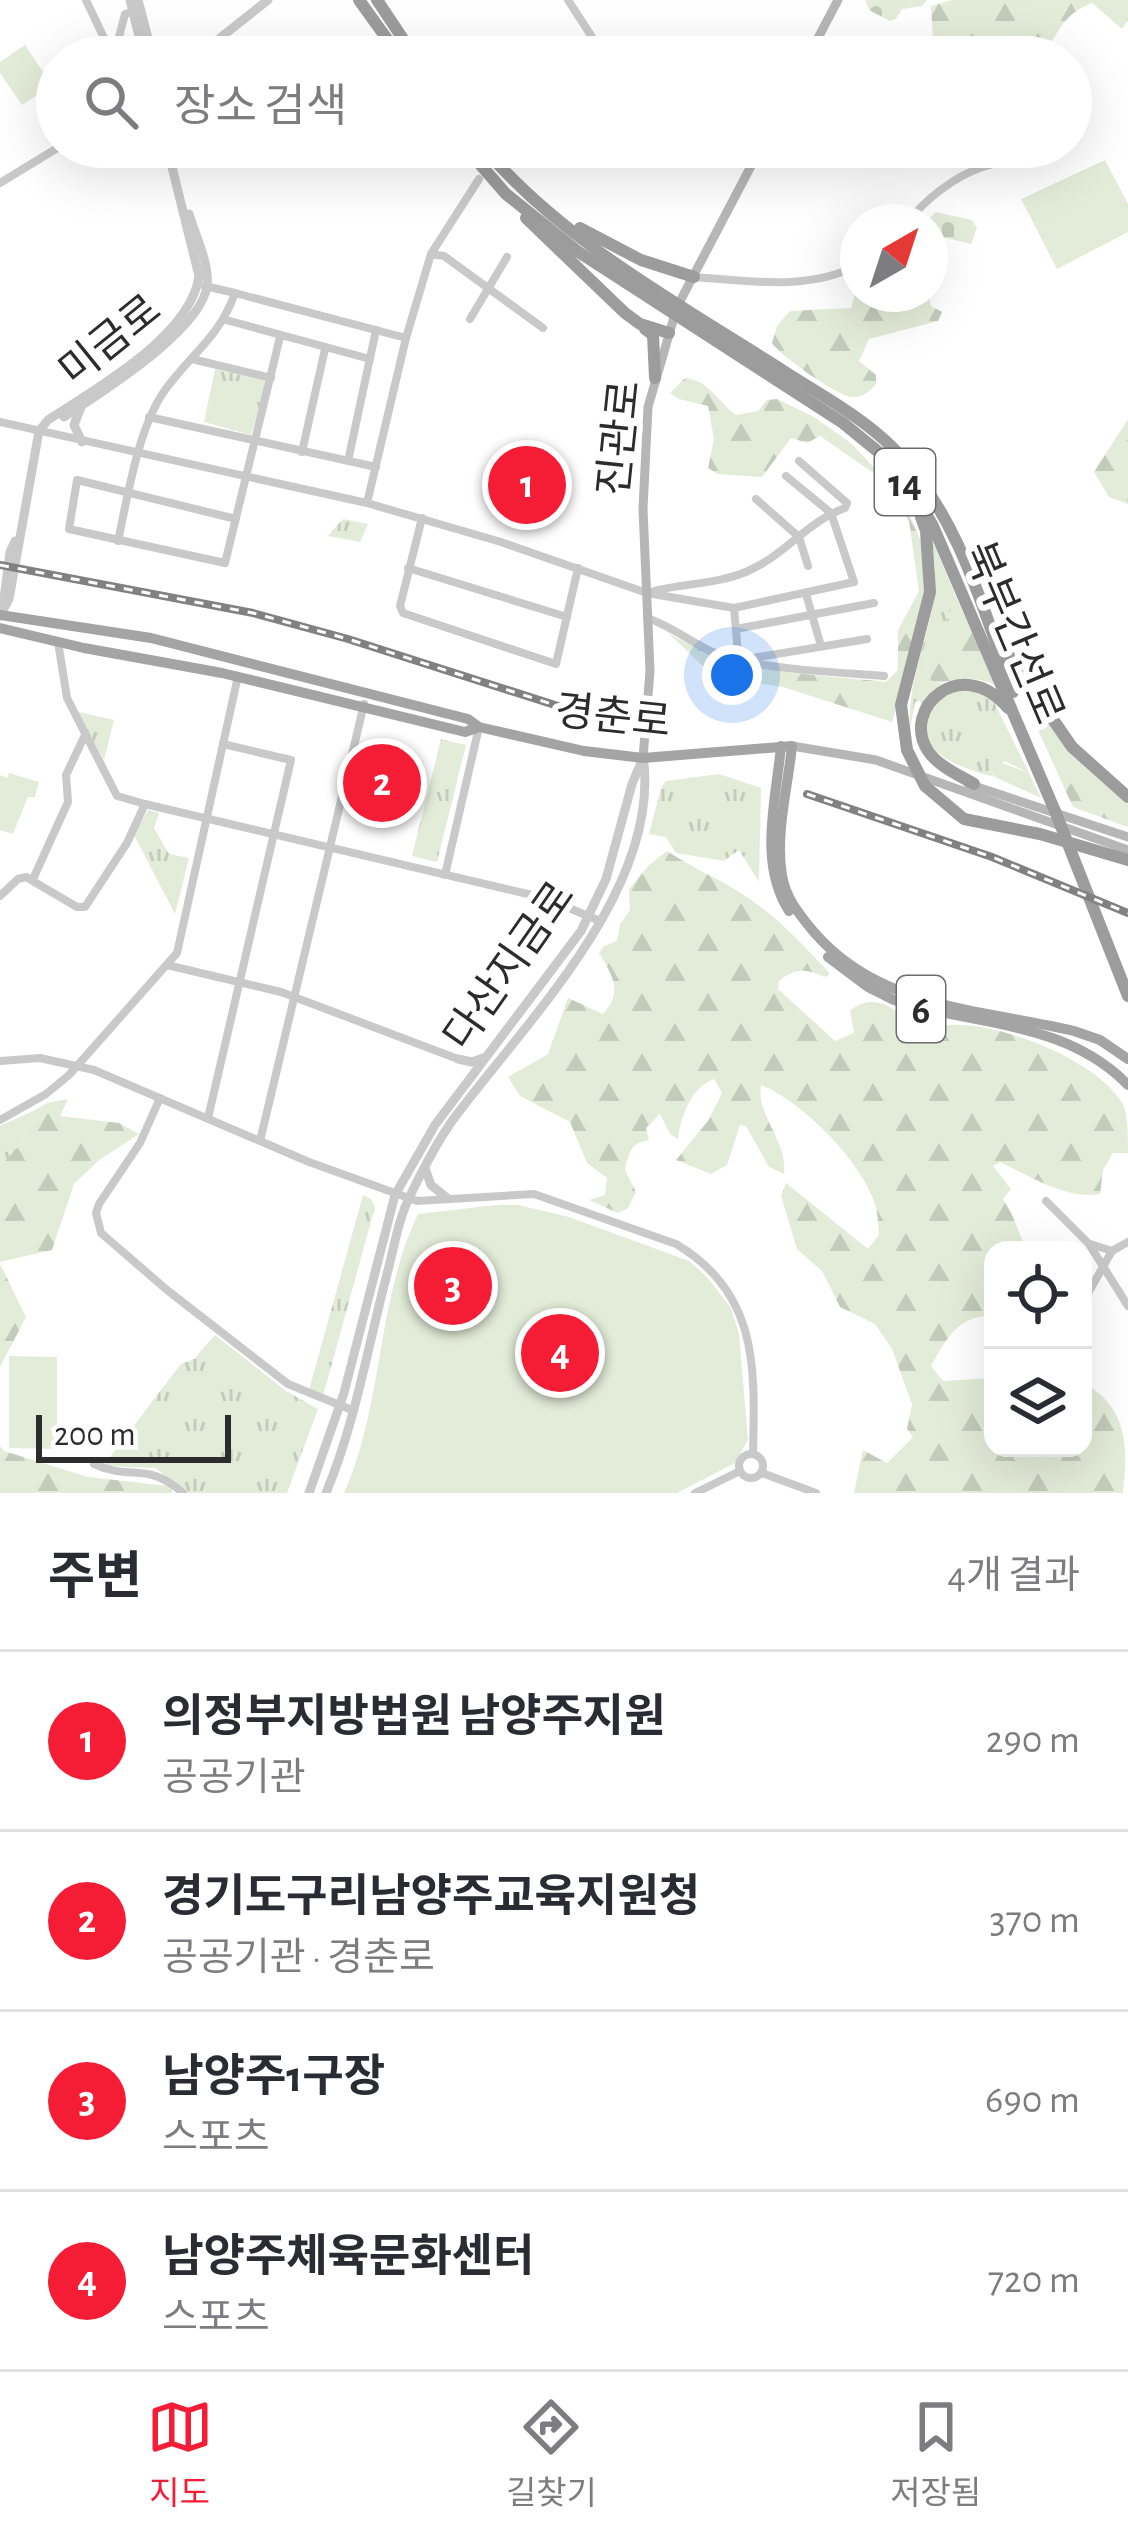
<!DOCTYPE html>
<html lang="ko">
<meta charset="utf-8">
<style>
:root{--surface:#fff;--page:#f7f7f7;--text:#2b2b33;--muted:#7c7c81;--line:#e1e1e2;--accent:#f51d35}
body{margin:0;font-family:"Alegreya Sans","Noto Sans KR",sans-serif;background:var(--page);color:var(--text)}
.controls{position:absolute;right:36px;bottom:36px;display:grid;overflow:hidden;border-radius:24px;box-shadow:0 12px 48px #0002}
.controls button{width:108px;height:108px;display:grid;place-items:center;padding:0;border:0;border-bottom:3px solid var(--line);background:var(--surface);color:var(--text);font:60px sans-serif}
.compass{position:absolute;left:840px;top:204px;width:108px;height:108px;border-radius:50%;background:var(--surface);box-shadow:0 12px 48px #0002;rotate:39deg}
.scale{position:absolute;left:36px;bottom:30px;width:195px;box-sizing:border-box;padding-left:12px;border:6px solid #2c2c2c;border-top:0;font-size:33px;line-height:42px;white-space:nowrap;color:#2c2c2c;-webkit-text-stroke:9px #fff;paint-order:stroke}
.you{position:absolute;left:732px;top:675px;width:42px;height:42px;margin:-30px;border:9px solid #fff;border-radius:50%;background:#1a73e8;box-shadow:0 0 0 18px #1a73e833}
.badge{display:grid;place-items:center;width:78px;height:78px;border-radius:50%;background:var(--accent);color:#fff;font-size:39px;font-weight:700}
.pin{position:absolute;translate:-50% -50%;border:6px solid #fff;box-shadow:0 3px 12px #0006}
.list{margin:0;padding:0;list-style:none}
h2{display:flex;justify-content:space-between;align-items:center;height:156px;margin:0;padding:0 48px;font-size:51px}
h2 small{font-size:39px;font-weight:400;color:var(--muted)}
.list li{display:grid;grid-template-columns:78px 1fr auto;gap:36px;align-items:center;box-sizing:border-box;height:180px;padding:0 48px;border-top:3px solid var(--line)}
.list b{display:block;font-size:45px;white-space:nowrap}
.list p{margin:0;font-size:39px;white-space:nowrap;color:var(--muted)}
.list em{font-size:39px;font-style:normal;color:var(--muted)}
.icon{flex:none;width:66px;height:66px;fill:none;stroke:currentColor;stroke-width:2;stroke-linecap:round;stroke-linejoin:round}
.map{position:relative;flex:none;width:1128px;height:1493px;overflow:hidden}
.search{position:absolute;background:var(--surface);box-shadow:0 12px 48px #0002;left:36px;right:36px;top:36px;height:132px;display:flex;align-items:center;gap:30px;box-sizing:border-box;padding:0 42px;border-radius:66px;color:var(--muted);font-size:45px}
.sheet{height:876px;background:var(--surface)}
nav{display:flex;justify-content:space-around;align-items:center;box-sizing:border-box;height:168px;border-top:3px solid var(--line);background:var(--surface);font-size:33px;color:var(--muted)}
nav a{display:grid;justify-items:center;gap:6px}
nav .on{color:var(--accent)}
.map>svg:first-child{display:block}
.grass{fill:url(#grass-tufts)}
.forest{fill:url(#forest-firs)}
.cemetery{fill:url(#cemetery-stones)}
.pitch{fill:#e3ecd8}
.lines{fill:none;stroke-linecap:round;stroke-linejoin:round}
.minor{stroke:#c9c9c9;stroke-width:8}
.tertiary{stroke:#c9c9c9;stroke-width:9}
.secondary{stroke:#b6b6b6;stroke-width:9}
.primary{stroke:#a4a4a4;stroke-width:10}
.trunk{stroke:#9c9c9c;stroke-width:12}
.rail-casing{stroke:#818181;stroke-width:8}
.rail{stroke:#fff;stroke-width:3;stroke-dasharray:9;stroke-linecap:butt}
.labels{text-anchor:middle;stroke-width:12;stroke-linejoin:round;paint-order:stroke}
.shield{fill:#fff;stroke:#6b6b6b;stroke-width:3}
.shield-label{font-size:39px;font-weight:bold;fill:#2c2c2c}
.street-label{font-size:42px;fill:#2c2c2c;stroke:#fff}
</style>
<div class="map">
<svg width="1128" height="1493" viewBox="0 0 1128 1493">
<defs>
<pattern id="grass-tufts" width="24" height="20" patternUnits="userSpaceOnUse" patternTransform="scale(3)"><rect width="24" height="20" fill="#e3ecd8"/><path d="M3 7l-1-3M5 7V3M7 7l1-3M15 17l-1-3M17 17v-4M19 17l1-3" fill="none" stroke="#c3cbba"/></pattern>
<pattern id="forest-firs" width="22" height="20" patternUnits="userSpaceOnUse" patternTransform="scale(3)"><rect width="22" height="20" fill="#e3ecd8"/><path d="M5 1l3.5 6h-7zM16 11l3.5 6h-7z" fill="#c3cbba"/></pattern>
<pattern id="cemetery-stones" width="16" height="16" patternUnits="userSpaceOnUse" patternTransform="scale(3)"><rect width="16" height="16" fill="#e3ecd8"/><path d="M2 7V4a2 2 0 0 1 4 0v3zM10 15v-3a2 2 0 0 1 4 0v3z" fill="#c3cbba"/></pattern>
</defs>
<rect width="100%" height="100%" fill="#fff"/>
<g class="grass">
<path d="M215 369 263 380 266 384 251 435 204 422Z"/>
<path d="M343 519 368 524 360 542 328 536Z"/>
<path d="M930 534 956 597 935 649 924 665 933 685 942 683 922 706 920 701 915 702 910 729C907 656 949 614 930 534Z"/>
<path d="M975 689 993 700 1029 773 1005 761 991 770 994 777C964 768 944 763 924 739L928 711 944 692Z"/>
<path d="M79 712 114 720 104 760 81 719Z"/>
<path d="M441 739 466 745 437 862 412 856Z"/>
<path d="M719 774 761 788 759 882 739 850 724 861 676 853 666 837 649 834 661 788 666 781Z"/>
<path d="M148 810 159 813 154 828 169 854 189 858 175 914 134 835Z"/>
<path d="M33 1111 21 1144 0 1166V1126Z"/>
<path d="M363 1195 371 1199 375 1207 323 1396 309 1390Z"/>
<path d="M215 1335 286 1391 318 1409 287 1493H188L155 1468 103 1466 181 1364 194 1359Z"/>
</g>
<g class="forest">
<path d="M952 0H1128V20L1122 29 1092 3C1054 17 1059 46 1035 56 1021 62 981 57 964 57V51L933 40 931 6Z"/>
<path d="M858 284V294L929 297 931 306 942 312 938 321 869 339 859 361 876 375V384C869 392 862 398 851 397 835 394 782 357 772 343L777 326 790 311 851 308Z"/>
<path d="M685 378C709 380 718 402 736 415L758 411 767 400 777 399 814 417 852 444 902 498 923 546 924 613 892 722 783 687 733 679 705 668 667 632C733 674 809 674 886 682L898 670V630L919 591 909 521 895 493 875 474 820 436 807 443 791 438 762 477 718 474 708 468 714 439 708 406 679 399 670 393Z"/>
<path d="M1128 419V504L1109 497 1094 472Z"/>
<path d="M956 597 998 686C974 675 957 679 933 685L924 665 935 649Z"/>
<path d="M1016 682 1070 751 1128 804V827L1073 807Z"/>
<path d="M994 760 1029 773 1041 798 995 777 991 770Z"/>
<path d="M667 851C692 868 720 879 744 895 775 915 799 941 824 967L830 974 825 977C806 969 796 967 779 981L778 989 835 1041 854 1033 850 1011C873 990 903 1009 913 1034 928 1038 934 1026 948 1025 999 1021 1100 1061 1124 1106 1128 1119 1128 1138 1128 1153H1113L1103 1170 1100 1194C1067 1200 1028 1175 1000 1162L993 1166 1011 1189 1003 1199C1015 1214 1020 1242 1029 1250H993V1316C959 1314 946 1339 931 1366L943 1381 993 1378V1448H1083V1382C1128 1408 1128 1446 1123 1493H854L863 1450 887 1463 913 1437 907 1429 912 1404 892 1349 875 1324 840 1307 822 1271 797 1249 781 1196 786 1183 868 1249 879 1235C878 1226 878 1215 876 1207 864 1163 802 1101 761 1085 756 1116 788 1141 784 1174L769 1167 746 1126 740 1125 727 1165 711 1174 676 1160 708 1121 722 1093 714 1079C691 1087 681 1116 678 1139L670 1134 660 1114 646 1128 649 1140C630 1143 629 1153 625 1170L636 1192 628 1208 618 1213 589 1200 605 1195 607 1178 587 1163 570 1122 520 1096 508 1077 548 1054 568 998 603 1014C623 992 613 976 599 953L604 946 617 941 620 924 630 910 629 889 649 865Z"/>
<path d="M68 1099 60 1116 119 1123 139 1134 99 1160 74 1184 52 1250 0 1262V1166L21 1144 33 1111 47 1103Z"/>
<path d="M0 1264 26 1317 0 1367Z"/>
<path d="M0 1446 4 1451 88 1477 169 1486 173 1493H0Z"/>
</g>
<g class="cemetery">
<path d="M865 0H927L922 6 902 9 896 19 890 21 869 10Z"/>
<path d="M936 212 972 220 977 228 971 244 930 234V222L926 221Z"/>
</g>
<g class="pitch">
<path d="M25 45 52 85 22 105 0 73V62Z"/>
<path d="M1105 160 1128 204V232L1057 269 1021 199Z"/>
<path d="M9 773 39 782 35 797H28L13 834 0 830V775L7 778Z"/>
<path d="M496 1205H518L569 1217 689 1261 707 1277 731 1308 739 1334 748 1440 735 1463 677 1493H344C383 1407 377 1298 418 1214Z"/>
<path d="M9 1356 57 1357V1449L9 1448Z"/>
</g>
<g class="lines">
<g class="minor">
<path d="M86 0 113 57"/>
<path d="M568 0 605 57"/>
<path d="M114 56 125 14 132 12"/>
<path d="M503 158 515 147"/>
<path d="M0 183 59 147"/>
<path d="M909 222C922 201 956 176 980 168 1000 161 1007 164 1022 147"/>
<path d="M431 254 444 256 543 328"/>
<path d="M694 277C748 281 809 291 858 265"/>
<path d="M205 286 235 293"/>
<path d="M470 319 507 257"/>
<path d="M226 320 370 359"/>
<path d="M192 359 271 378"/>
<path d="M149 417 376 467"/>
<path d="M0 422 367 503 501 542 647 593 734 608 854 582 831 513 786 476"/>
<path d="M302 452 325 349"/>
<path d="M348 461 376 330"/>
<path d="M756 499 799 537 808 566"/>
<path d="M367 503 406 338 431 254 479 179"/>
<path d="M422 518 400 606 403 613 556 664 578 568"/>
<path d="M236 519 77 480 69 529 225 563 280 337"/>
<path d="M118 541C128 495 138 428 165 390 192 353 219 338 235 293L406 338"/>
<path d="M408 568 567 617"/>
<path d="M654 591C685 583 719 584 748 571 785 555 808 521 845 508L847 503 799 461"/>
<path d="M806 594 821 646"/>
<path d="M734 608 738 653 747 659 867 639"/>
<path d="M647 618C678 628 701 652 733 659 780 670 834 672 884 676"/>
<path d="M736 629 874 603"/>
<path d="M145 804 545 898 600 921"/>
<path d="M445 875 479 727"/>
<path d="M33 879 68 802 66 775 84 737"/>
<path d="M0 896 18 879 26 877 77 907H85L127 843 145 804 117 796 67 698 58 642"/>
<path d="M167 965 281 992 458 1059"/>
<path d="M0 1061 40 1058 94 1070 309 1162 417 1201 534 1194 676 1244C759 1293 755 1369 753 1454"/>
<path d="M160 1098 140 1143 99 1204 96 1213 101 1233 167 1290 288 1384 352 1410"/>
<path d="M208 1118 291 760 223 744"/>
<path d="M0 1120 46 1094 69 1075 177 953 238 676"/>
<path d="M260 1141 364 704"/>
<path d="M1046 1201 1089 1244 1128 1306"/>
<path d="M1090 1244 1112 1251 1128 1242"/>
<path d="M1083 1302 1112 1251"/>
<circle cx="751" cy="1466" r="12"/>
<path d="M94 1464C133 1482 145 1460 183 1493"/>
<path d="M762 1473 816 1493"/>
<path d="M695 1493 740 1471"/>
</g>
<g class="tertiary">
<path d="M130 0 144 57"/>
<path d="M138 0 153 57"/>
<path d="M196 57 268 0"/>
<path d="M81 407 74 425 82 442"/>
<path d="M64 417C100 393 201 331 207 286 210 264 195 235 189 214"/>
<path d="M3 606 10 552 15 541"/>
<path d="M0 616 9 599 39 431 48 420C95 389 191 336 199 276L167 147"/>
<path d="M458 1059 472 1062 483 1058"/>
<path d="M425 1168 431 1185 447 1198"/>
<path d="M309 1493 344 1393 395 1195 435 1125 581 931 606 879 632 784 643 758"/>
<path d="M326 1493C355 1424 368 1346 387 1274 394 1248 398 1220 410 1196 423 1169 437 1141 455 1117 526 1022 657 892 644 764"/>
</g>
<g class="secondary">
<path d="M808 57 838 0"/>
<path d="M792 746 876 760 1128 850"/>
<path d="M643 758 650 671 643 509 648 407 677 307 761 147"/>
<path d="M968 784 1128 837"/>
</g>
<g class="primary">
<path d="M0 615 151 638 468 719 479 727 584 751 643 758 792 746C788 786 775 835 782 875 785 897 799 914 813 931 879 1009 981 1009 1074 1031L1100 1040 1128 1059"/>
<path d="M0 628 84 648 222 673 465 732 479 727"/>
<path d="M781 746C776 801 758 862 789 911"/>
<path d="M828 957 868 987 894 1000C974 1026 1065 1020 1128 1085"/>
</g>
<g class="trunk">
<path d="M359 0 400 57"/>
<path d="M377 0 415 57"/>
<path d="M465 147 506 194 577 251 843 423 881 454 914 493 933 526 1055 811 1128 996"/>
<path d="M483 147C562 241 679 304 782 370 819 394 861 416 893 448 958 513 983 609 1013 692"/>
<path d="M526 218 625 313 640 324 669 333"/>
<path d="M580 228 641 260 694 277"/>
<path d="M645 329 653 335 655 378"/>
<path d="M921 517 926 531 930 592 901 705 907 750 925 786 964 819 1040 834 1128 860"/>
<path d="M1003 647 1072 747 1128 797"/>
<path d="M974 784C959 775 938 766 928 751 900 708 962 653 1008 708"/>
</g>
<defs>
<g id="rail">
<path d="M0 565 253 613 348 639 583 714"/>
<path d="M807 794 992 857 1128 913"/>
</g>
</defs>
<use href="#rail" class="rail-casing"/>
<use href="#rail" class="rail"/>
</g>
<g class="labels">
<g class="shield">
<rect x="875" y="449" width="60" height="66" rx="9"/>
<rect x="897" y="976" width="48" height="66" rx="9"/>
</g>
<g class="shield-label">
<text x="905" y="496">14</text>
<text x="921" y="1023">6</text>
</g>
<g class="street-label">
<text transform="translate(109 339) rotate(-39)" y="15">미금로</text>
<text transform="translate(618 438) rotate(-84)" y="15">진관로</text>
<text transform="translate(1015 632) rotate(67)" y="15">북부간선로</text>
<text transform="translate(613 715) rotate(6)" y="15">경춘로</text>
<text transform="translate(508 965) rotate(-55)" y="15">다산지금로</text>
</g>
</g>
</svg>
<div class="controls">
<button><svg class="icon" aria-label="locate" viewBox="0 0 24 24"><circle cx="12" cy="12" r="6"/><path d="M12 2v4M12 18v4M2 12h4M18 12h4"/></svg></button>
<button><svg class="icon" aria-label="layers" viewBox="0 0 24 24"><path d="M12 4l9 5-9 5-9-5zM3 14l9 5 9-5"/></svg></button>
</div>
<svg class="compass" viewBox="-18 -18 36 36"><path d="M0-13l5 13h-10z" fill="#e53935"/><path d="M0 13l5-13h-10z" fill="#7c7c81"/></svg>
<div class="scale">200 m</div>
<div class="you"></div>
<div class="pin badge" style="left:527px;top:485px">1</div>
<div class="pin badge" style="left:382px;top:783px">2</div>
<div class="pin badge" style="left:453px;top:1286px">3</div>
<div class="pin badge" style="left:560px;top:1353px">4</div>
<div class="search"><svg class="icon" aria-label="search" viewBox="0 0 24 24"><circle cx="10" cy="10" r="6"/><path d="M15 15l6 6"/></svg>장소 검색</div>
</div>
<section class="sheet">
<h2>주변<small>4개 결과</small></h2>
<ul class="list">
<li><span class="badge">1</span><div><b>의정부지방법원 남양주지원</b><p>공공기관</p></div><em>290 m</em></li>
<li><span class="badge">2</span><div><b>경기도구리남양주교육지원청</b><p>공공기관 · 경춘로</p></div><em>370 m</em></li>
<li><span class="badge">3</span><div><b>남양주1구장</b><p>스포츠</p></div><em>690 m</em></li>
<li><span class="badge">4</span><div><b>남양주체육문화센터</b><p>스포츠</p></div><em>720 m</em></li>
</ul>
</section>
<nav>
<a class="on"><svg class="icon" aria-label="map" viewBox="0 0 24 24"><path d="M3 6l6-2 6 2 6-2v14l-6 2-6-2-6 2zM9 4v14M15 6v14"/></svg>지도</a>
<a><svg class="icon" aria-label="directions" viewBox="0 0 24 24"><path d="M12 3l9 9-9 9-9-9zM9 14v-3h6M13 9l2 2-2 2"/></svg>길찾기</a>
<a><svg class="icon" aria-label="saved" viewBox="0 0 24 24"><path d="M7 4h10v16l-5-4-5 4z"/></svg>저장됨</a>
</nav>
